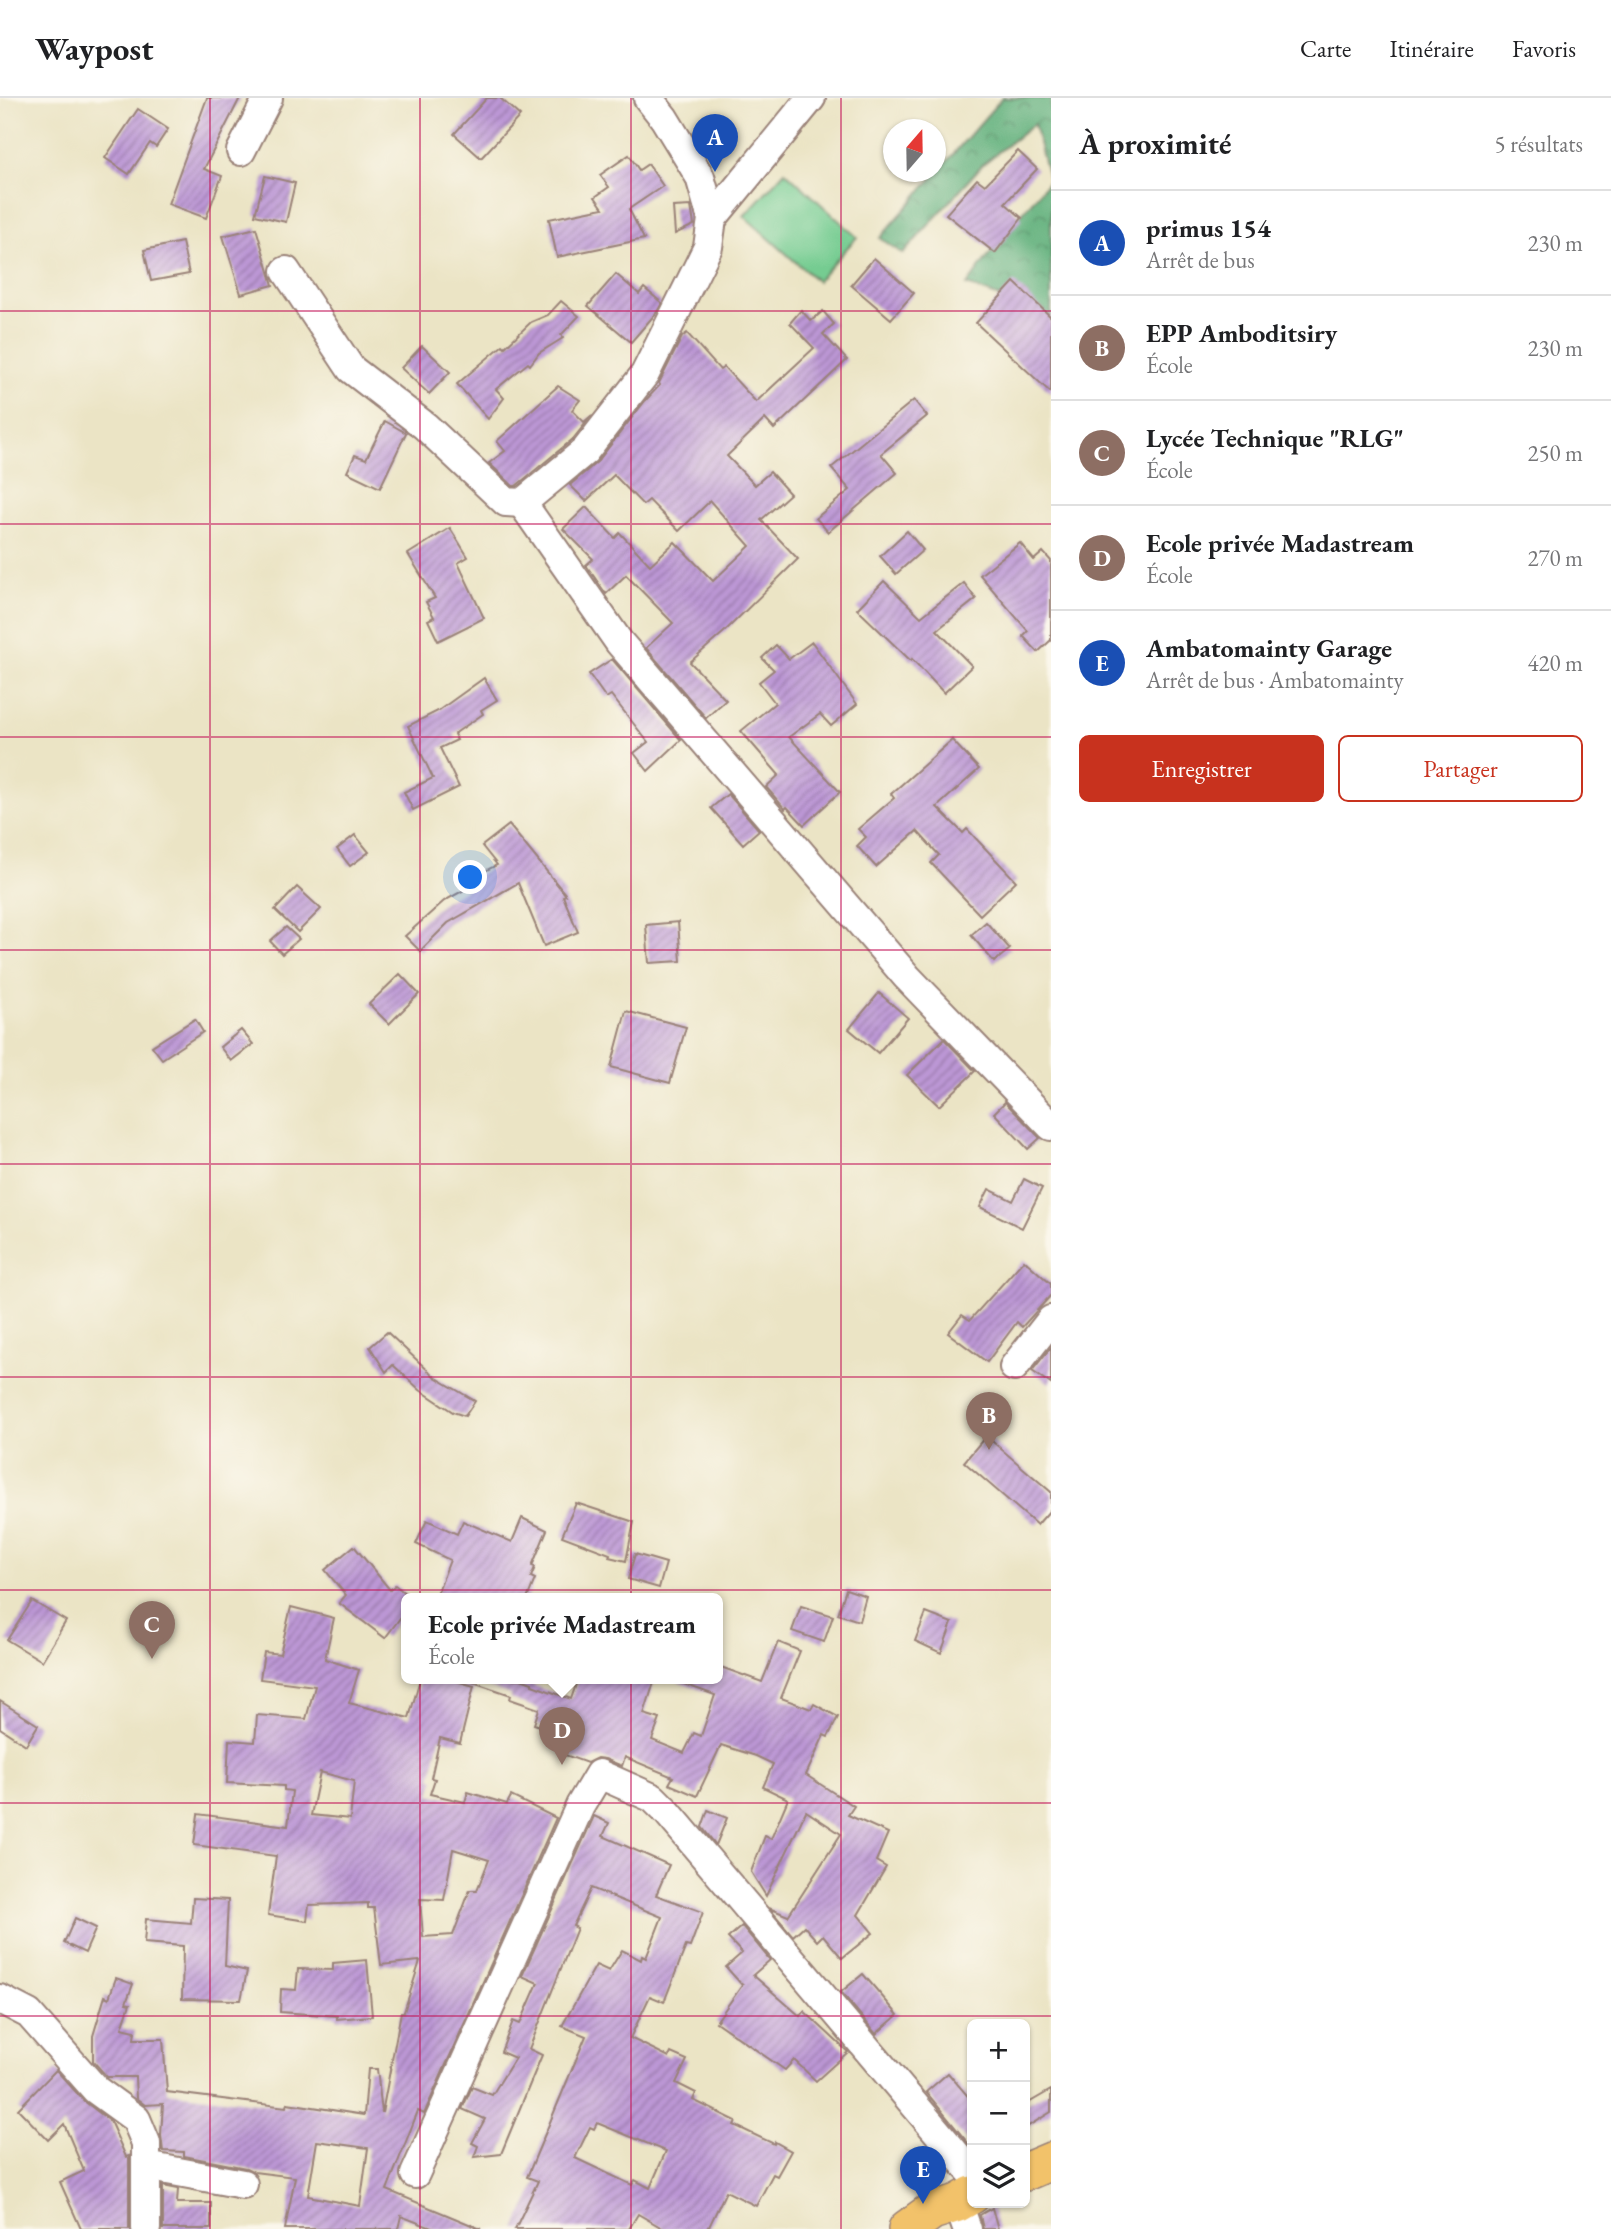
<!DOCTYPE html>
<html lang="fr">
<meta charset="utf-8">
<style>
:root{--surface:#fff;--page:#f2f2f2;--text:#202124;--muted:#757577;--line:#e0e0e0;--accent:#c8321e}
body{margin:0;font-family:"EB Garamond",serif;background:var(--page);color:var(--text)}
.controls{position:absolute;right:21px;bottom:21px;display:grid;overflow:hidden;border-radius:10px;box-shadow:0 2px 5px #0004}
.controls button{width:63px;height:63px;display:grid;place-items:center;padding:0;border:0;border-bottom:2px solid var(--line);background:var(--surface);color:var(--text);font:35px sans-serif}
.compass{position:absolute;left:883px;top:21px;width:63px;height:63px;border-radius:50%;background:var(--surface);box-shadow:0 2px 5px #0004;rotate:20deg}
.you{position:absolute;left:471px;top:780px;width:24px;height:24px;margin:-18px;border:5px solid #fff;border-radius:50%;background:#1a73e8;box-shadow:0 0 0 10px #1a73e833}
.badge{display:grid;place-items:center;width:46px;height:46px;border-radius:50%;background:var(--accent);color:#fff;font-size:23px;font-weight:700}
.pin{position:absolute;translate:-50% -58px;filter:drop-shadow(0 2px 4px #0008)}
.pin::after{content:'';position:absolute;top:37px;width:24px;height:21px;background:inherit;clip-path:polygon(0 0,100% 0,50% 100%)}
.popup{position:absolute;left:401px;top:1495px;width:322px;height:91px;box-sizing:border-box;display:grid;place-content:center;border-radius:10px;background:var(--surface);filter:drop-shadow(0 2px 5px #0005);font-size:23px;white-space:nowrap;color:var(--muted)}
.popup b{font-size:26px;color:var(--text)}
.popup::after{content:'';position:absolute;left:50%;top:100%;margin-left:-14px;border:14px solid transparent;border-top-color:var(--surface)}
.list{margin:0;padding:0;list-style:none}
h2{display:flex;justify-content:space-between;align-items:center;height:91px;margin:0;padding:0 28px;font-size:30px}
h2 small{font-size:23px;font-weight:400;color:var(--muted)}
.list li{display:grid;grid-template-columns:46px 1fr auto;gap:21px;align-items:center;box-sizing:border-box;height:105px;padding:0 28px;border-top:2px solid var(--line)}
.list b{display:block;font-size:26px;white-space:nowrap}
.list p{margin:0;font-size:23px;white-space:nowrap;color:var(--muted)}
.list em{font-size:23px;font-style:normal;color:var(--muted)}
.actions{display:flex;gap:14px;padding:21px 28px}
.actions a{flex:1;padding:16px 0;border:2px solid var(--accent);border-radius:10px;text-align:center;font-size:24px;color:var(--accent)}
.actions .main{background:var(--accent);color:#fff}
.icon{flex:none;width:38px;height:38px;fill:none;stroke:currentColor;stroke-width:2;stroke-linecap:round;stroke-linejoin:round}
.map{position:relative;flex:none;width:1051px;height:2131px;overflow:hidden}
header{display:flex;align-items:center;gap:42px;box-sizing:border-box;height:98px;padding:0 35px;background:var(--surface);border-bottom:2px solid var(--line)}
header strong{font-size:33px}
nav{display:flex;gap:38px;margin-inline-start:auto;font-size:24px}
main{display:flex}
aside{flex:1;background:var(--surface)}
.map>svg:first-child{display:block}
.forest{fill:url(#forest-crowns);stroke:#556853;stroke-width:2}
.pitch{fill:#75cc91;stroke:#60765e;stroke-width:2}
.building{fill:url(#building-hatch);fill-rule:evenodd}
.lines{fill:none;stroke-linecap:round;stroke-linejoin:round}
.minor-casing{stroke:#9a8278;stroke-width:32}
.major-casing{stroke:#9a8278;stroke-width:40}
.minor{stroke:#fff;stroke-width:28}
.major{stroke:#f2c26a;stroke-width:37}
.grid{fill:none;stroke:#c2185b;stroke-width:2;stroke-opacity:0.55}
</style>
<header>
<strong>Waypost</strong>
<nav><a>Carte</a><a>Itinéraire</a><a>Favoris</a></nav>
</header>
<main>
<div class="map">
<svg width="1051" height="2131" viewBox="0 0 1051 2131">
<defs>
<pattern id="forest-crowns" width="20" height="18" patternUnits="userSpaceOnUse" patternTransform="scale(1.75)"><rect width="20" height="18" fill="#60b07b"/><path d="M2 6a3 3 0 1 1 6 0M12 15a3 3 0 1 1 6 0" fill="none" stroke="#518f65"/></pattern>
<pattern id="building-hatch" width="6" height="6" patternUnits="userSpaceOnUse" patternTransform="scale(1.75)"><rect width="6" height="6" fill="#bc97d5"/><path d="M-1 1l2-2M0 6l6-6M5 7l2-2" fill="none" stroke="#9b7bad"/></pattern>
</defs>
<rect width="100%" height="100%" fill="#fbf7ec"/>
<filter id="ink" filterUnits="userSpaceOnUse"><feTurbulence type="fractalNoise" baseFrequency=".0143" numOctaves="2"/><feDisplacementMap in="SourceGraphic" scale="14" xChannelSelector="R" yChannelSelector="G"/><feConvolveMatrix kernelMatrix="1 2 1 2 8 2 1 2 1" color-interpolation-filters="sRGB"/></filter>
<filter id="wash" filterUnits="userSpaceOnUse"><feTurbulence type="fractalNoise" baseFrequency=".00686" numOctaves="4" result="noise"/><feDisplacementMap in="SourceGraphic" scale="28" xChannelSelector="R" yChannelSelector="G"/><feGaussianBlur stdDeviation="1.57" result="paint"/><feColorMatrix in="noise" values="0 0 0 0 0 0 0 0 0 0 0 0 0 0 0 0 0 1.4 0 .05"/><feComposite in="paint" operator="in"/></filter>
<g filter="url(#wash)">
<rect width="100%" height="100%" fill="#ebe4c5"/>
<path class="forest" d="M1002 0H1051V218L967 187 999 143 1049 83 1034 26 983 66 903 156 880 140Z"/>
<path class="pitch" d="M785 73 857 139 817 183 744 118Z"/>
<g id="blocks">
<g class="building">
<path d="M207 0H240L204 71 222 78 206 120 168 106Z"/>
<path d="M487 0H500L520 18 481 60 454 36Z"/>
<path d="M138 11 168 31 156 49 150 45 129 76 105 60Z"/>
<path d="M1018 53 1037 71 1005 105 1022 120 995 155 946 116 977 81 985 87Z"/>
<path d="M629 57 639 72 648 66 663 88 629 111 644 141 557 159 549 121 603 110 595 99 609 89 600 77Z"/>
<path d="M265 78 295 85 286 124 255 117Z"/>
<path d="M691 108 694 127 675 136 673 109Z"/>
<path d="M256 130 273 187 241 196 223 138Z"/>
<path d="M182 144 189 176 151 183 144 152Z"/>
<path d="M874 160 914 195 891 221 851 187Z"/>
<path d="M616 176 639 196 644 190 662 205 657 214 631 244 588 208Z"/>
<path d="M1014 184 1051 219V295L976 225Z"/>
<path d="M561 203 579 218 561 237 563 240 539 255 530 267 528 265 496 291 504 300 488 321 457 286 503 247 505 249 531 224 548 217Z"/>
<path d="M801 212 811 223 823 213 834 226 823 236 847 262 774 331 765 321 727 358 755 387 770 374 790 396 761 422 798 461 724 534 690 564 726 602 706 620 646 550 673 525 626 477 606 496 586 467 593 461 563 431 586 409 615 440 620 435 650 467 675 444 713 483 750 448 710 403 679 433 649 402 643 407 614 377 586 403 570 387 598 363 645 303 660 287 659 285 682 239 687 235 720 272 724 269 756 304 814 250 790 225Z"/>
<path d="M422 248 450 274 429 296 401 270Z"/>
<path d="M558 288 580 302 572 312 584 324 592 317 573 341 516 388H513L489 365 505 353 497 343Z"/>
<path d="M914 302 927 318 881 356 897 375 828 434 816 420 850 392 831 370Z"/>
<path d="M385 323 406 335 380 390 347 374 355 357 366 361Z"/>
<path d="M450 430 468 459 458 465 484 520 438 543 428 522 434 519 426 504 435 500 408 456Z"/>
<path d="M907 433 923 452 896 476 880 458Z"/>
<path d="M1020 445 1034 462 1043 454 1051 463V542L1038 554 1023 538 1028 533 980 477Z"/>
<path d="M884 483 921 519 964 485 976 501 937 532 972 568 944 595 912 561 911 563 857 511Z"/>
<path d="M812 544 857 606 831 628 820 616 789 639 840 694 804 727 787 709 785 711 766 689 779 677 741 633 775 605 759 584 774 572 762 560 776 547 789 561Z"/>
<path d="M612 561 681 642 648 673 634 655 648 644 611 597 606 600 589 576Z"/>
<path d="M484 580 497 602 481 612 483 616 454 636 457 642 440 650 459 689 413 712 404 694 433 680 408 628 438 613Z"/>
<path d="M952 642 979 671 937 709 963 735 967 731 1016 783 980 817 931 765 939 757 917 733 876 769 857 748 866 739 858 731 894 700 891 696Z"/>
<path d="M728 696 759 732 743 746 711 710Z"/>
<path d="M509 727 566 797 563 798 578 834 544 848 518 785 448 825 420 853 405 838 444 803 466 791 463 784 497 767 482 748Z"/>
<path d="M355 737 369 754 350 768 337 751Z"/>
<path d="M297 789 321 811 298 834 275 812Z"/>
<path d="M678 824 681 863 649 865 646 827Z"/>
<path d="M986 824 1010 851 994 864 971 837Z"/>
<path d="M286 829 299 841 282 856 270 843Z"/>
<path d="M400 876 419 896 389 926 369 906Z"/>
<path d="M879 895 908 920 878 955 849 931Z"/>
<path d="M626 913 686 929 670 985 611 969Z"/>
<path d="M195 921 203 934 162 961 152 948Z"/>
<path d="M241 932 253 946 231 963 220 949Z"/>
<path d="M944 941 975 973 939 1008 907 977Z"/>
<path d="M1005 1004 1040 1040 1028 1051 994 1015Z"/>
<path d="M1024 1081 1042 1090 1022 1130 980 1109 989 1091 1013 1103Z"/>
<path d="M1024 1162 1051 1186V1197L1022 1229 1017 1224 987 1264 948 1235 962 1217 970 1222Z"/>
<path d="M387 1234 435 1279 475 1303 465 1318 453 1314 420 1292 393 1267 386 1274 370 1249Z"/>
<path d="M1051 1249V1286L1032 1273Z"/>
<path d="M986 1338 1051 1394V1411L1037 1427 964 1364Z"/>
<path d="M576 1405 634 1424 626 1463 609 1459 610 1456 562 1438Z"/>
<path d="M522 1420 547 1432 532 1468 535 1469 531 1479 535 1481 527 1501H435L450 1462 416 1446 427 1422 457 1436 463 1423 512 1444Z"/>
<path d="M354 1448 390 1492 395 1487 406 1496V1512L385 1540 339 1505 346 1497 325 1472Z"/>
<path d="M635 1456 666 1465 659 1490 628 1481Z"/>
<path d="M846 1491 866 1498 859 1523 838 1516Z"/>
<path d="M32 1503 66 1523 42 1563 7 1542Z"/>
<path d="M801 1508 833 1518 824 1544 792 1533Z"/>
<path d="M291 1509 334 1520 325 1561 359 1572 349 1605 409 1620 420 1581H449L474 1588 460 1645 440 1640 431 1680 435 1681 430 1696 465 1704 468 1694 507 1706 511 1698 556 1720 424 2016 418 2013 387 2092 481 2131H434L401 2118 398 2131H285L295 2079 254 2074 246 2070 184 2058V2054L163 2053 161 2037 163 2006 145 2007 136 2000 135 1979H107L93 1963V1938L105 1898 109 1900 116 1880 133 1886 126 1905 130 1906 122 1930 135 1933 134 1941H163L167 1994 286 2009 287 2005 364 2017 368 1971H377L382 2015 401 1914H404L420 1863 381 1867 374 1810H368V1805L309 1807 307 1823 268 1817 276 1758 194 1747 198 1716 288 1728 292 1693 284 1692V1688L227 1685 229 1642 255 1644 257 1617 306 1621 315 1588 260 1581 264 1554 280 1556ZM320 1674 354 1683 350 1721 311 1717ZM453 1751 489 1762 477 1792H470L453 1837 423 1839 420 1801 444 1802ZM317 2043 368 2050 360 2108 308 2098Z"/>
<path d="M926 1515 952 1525 941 1555 915 1543Z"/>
<path d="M778 1544 800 1553 781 1600 811 1611 814 1606 838 1619 828 1639 824 1637 806 1677 854 1708 848 1717 888 1735 876 1763 886 1769 858 1817 873 1835 842 1860 823 1837 817 1843 804 1828 793 1838 769 1810 788 1818 841 1736 806 1713 766 1798 751 1774 765 1738 771 1741 788 1701 763 1689 773 1666 756 1658 721 1647 697 1698 669 1686 673 1679 625 1659 622 1668 605 1661 597 1660 587 1665 562 1656 569 1637 534 1626 539 1611 510 1601 511 1597 473 1584V1581H521L532 1585V1587L571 1601 578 1581H655L644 1616 660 1621 652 1642 684 1655 694 1635 701 1638 715 1597 678 1584V1581H718V1568L762 1584Z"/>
<path d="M0 1603 38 1627 26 1647 0 1630Z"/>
<path d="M708 1712 727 1720 716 1747 702 1729Z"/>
<path d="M594 1718 609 1725 603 1738 669 1767 656 1797 703 1814 690 1849 686 1848 664 1904 650 1898 630 1940 669 1959 671 1955 687 1962 676 1985 696 1995 693 2002 736 2023 734 2027 774 2046 775 2044 791 2053 777 2078 773 2076 756 2108 726 2093 708 2131H664L638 2116 629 2131H515L538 2083 527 2079 586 1938 562 1928 596 1867 609 1873 622 1852 641 1862 642 1858 646 1860 662 1819 591 1790 573 1828 577 1830 529 1951 542 1957 501 2056 474 2059 478 2048 472 2045 485 2021 462 2011 472 1989 492 1997 515 1960 501 1954 513 1923 520 1926 538 1885 522 1878ZM597 2025 666 2053 650 2090 635 2082 632 2087 575 2060 590 2029 594 2031Z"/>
<path d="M193 1800 228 1802 225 1868 247 1873 241 1902 182 1901 183 1848 144 1845 146 1821 191 1825Z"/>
<path d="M75 1820 96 1830 85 1855 64 1845Z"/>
<path d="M742 1828 770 1862 753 1877 800 1918 804 1913 848 1954 816 1983 794 1962 785 1972 716 1924 743 1886 742 1887 726 1869 742 1855 728 1840Z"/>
<path d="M367 1862 372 1918 337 1921V1918L280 1914 281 1891 296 1892 298 1871 333 1872V1865Z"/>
<path d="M863 1876 898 1917 876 1936 841 1894Z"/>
<path d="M56 1972 84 2003 110 2023 126 2059 129 2058V2131H81L60 2084 84 2073 64 2026 48 2042 18 2011Z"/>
<path d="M948 1975 972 2003V2050L926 1994Z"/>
<path d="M1051 1992V2014L1025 2030V2007Z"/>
<path d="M163 2088 178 2091 177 2105H211V2131H163Z"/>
<path d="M992 2110 998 2131H983L980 2117Z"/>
</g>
</g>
</g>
<g filter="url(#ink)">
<use href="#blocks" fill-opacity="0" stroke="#9a8278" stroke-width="2"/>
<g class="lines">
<defs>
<g id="minor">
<path d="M241 53 268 0"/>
<path d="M712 121 811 0"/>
<path d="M286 173 351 271 425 328 506 404 522 405 585 353 645 276 708 149 712 121 700 79 664 20 648 0"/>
<path d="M522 405 619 544 907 879 1051 1028"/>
<path d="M1014 1269 1051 1222"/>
<path d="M0 1901 29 1916 96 1992 136 2021 146 2045V2131"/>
<path d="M146 2068 243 2086"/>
<path d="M415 2076 580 1708 599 1676 653 1700 667 1714 972 2075"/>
<path d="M958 2105 967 2131"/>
</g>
<g id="major">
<path d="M1025 2074 1051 2063"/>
<path d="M907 2131 932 2113 958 2105 972 2097"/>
</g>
</defs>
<use href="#minor" class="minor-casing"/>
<use href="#major" class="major-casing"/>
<use href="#minor" class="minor"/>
<use href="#major" class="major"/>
</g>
</g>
<path class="grid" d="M210 0V2131M420 0V2131M631 0V2131M841 0V2131M0 213H1051M0 426H1051M0 639H1051M0 852H1051M0 1066H1051M0 1279H1051M0 1492H1051M0 1705H1051M0 1918H1051"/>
</svg>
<div class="controls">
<button>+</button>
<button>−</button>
<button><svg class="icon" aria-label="layers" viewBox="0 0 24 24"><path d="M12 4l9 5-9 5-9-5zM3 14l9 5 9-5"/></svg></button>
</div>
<svg class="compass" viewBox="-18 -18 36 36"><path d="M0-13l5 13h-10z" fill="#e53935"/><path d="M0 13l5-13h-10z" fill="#757577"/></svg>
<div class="you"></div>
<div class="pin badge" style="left:715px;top:74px;background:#1a4fb4">A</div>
<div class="pin badge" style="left:989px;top:1352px;background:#8d6e63">B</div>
<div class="pin badge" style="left:152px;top:1561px;background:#8d6e63">C</div>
<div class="pin badge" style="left:562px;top:1667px;background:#8d6e63">D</div>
<div class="popup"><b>Ecole privée Madastream</b>École</div>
<div class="pin badge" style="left:923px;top:2106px;background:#1a4fb4">E</div>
</div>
<aside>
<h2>À proximité<small>5 résultats</small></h2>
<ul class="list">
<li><span class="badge" style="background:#1a4fb4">A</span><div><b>primus 154</b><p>Arrêt de bus</p></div><em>230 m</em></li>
<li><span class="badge" style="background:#8d6e63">B</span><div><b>EPP Amboditsiry</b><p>École</p></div><em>230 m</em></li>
<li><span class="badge" style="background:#8d6e63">C</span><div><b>Lycée Technique &quot;RLG&quot;</b><p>École</p></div><em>250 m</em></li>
<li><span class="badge" style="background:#8d6e63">D</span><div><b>Ecole privée Madastream</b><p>École</p></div><em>270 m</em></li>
<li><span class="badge" style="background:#1a4fb4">E</span><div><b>Ambatomainty Garage</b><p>Arrêt de bus · Ambatomainty</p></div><em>420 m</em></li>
</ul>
<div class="actions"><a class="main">Enregistrer</a><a>Partager</a></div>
</aside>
</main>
